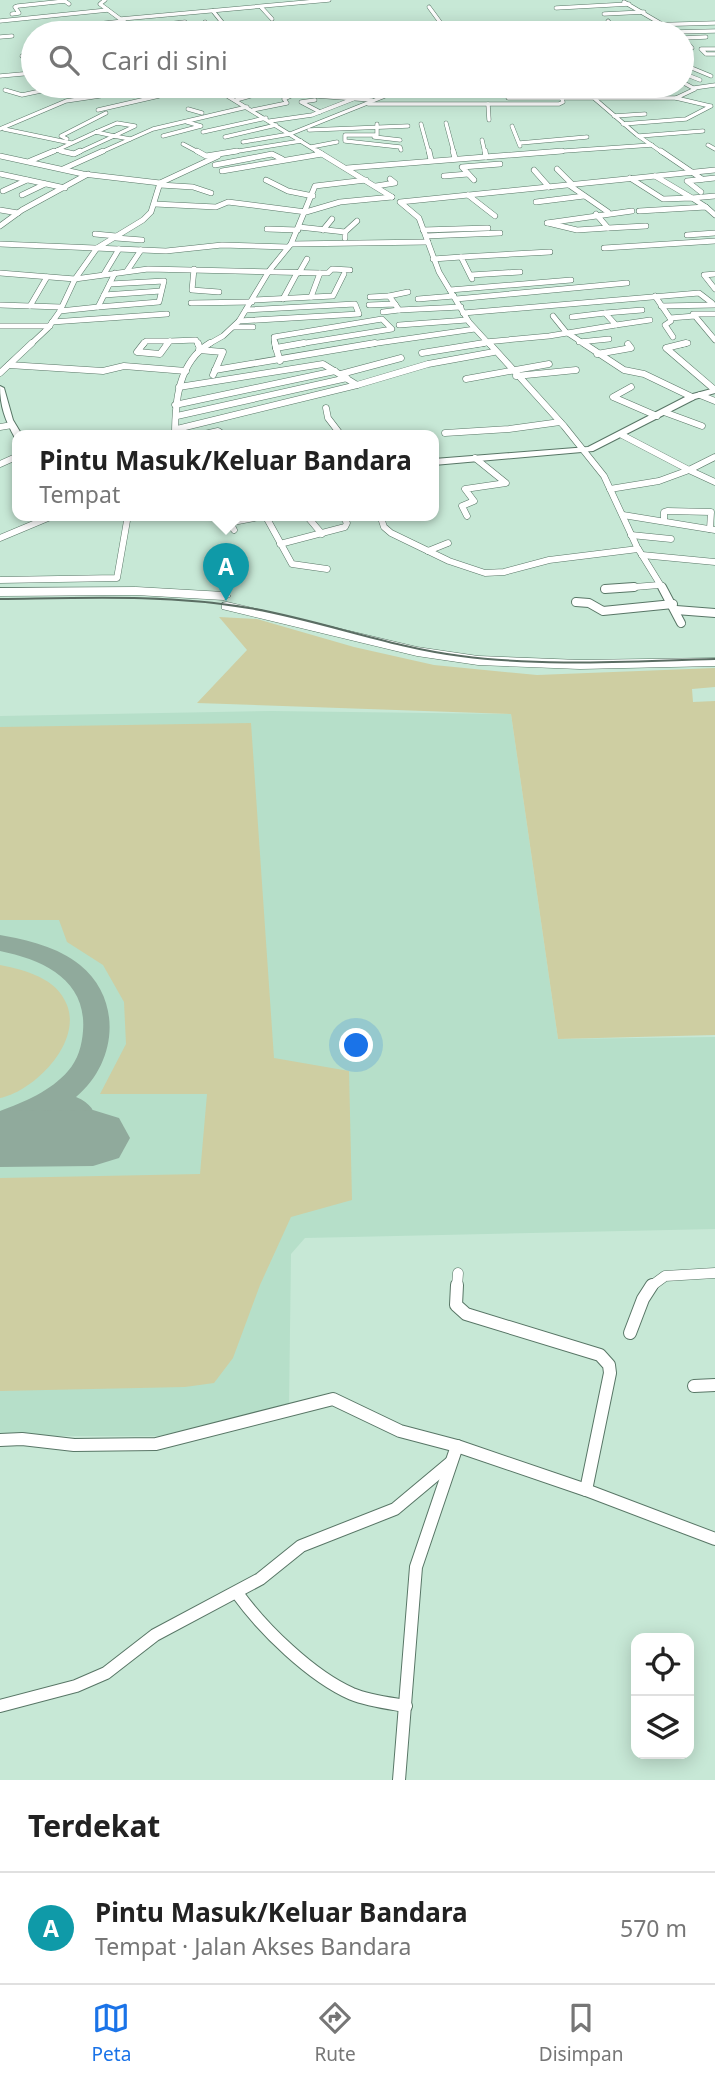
<!DOCTYPE html>
<html lang="id">
<meta charset="utf-8">
<style>
:root{--surface:#fff;--page:#f2f2f2;--text:#222;--muted:#767676;--line:#e0e0e0;--accent:#1a73e8}
body{margin:0;font-family:"Noto Sans",sans-serif;background:var(--page);color:var(--text)}
.controls{position:absolute;right:21px;bottom:21px;display:grid;overflow:hidden;border-radius:14px;box-shadow:0 4px 18px #0003}
.controls button{width:63px;height:63px;display:grid;place-items:center;padding:0;border:0;border-bottom:2px solid var(--line);background:var(--surface);color:var(--text);font:35px sans-serif}
.you{position:absolute;left:357px;top:1046px;width:24px;height:24px;margin:-18px;border:5px solid #fff;border-radius:50%;background:#1a73e8;box-shadow:0 0 0 10px #1a73e833}
.badge{display:grid;place-items:center;width:46px;height:46px;border-radius:50%;background:var(--accent);color:#fff;font-size:23px;font-weight:700}
.pin{position:absolute;translate:-50% -58px;filter:drop-shadow(0 2px 4px #0008)}
.pin::after{content:'';position:absolute;top:37px;width:24px;height:21px;background:inherit;clip-path:polygon(0 0,100% 0,50% 100%)}
.popup{position:absolute;left:12px;top:430px;width:427px;height:91px;box-sizing:border-box;display:grid;place-content:center;border-radius:14px;background:var(--surface);filter:drop-shadow(0 2px 5px #0005);font-size:23px;white-space:nowrap;color:var(--muted)}
.popup b{font-size:26px;color:var(--text)}
.popup::after{content:'';position:absolute;left:50%;top:100%;margin-left:-14px;border:14px solid transparent;border-top-color:var(--surface)}
.list{margin:0;padding:0;list-style:none}
h2{display:flex;justify-content:space-between;align-items:center;height:91px;margin:0;padding:0 28px;font-size:30px}
h2 small{font-size:23px;font-weight:400;color:var(--muted)}
.list li{display:grid;grid-template-columns:46px 1fr auto;gap:21px;align-items:center;box-sizing:border-box;height:112px;padding:0 28px;border-top:2px solid var(--line)}
.list b{display:block;font-size:26px;white-space:nowrap}
.list p{margin:0;font-size:23px;white-space:nowrap;color:var(--muted)}
.list em{font-size:23px;font-style:normal;color:var(--muted)}
.icon{flex:none;width:38px;height:38px;fill:none;stroke:currentColor;stroke-width:2;stroke-linecap:round;stroke-linejoin:round}
.map{position:relative;flex:none;width:715px;height:1780px;overflow:hidden}
.search{position:absolute;background:var(--surface);box-shadow:0 4px 18px #0003;left:21px;right:21px;top:21px;height:77px;display:flex;align-items:center;gap:18px;box-sizing:border-box;padding:0 24px;border-radius:38px;color:var(--muted);font-size:26px}
.sheet{height:203px;background:var(--surface)}
nav{display:flex;justify-content:space-around;align-items:center;box-sizing:border-box;height:98px;border-top:2px solid var(--line);background:var(--surface);font-size:19px;color:var(--muted)}
nav a{display:grid;justify-items:center;gap:4px}
nav .on{color:var(--accent)}
.map>svg:first-child{display:block}
.built{fill:#b6dfc9}
.green{fill:#cecea2}
.lines{fill:none;stroke-linecap:round;stroke-linejoin:round}
.taxiway{fill:#90aa9c;fill-rule:evenodd}
.runway{fill:#90aa9c;fill-rule:evenodd}
.street-far5-casing{stroke:#587666;stroke-width:4.5}
.street-far4-casing{stroke:#587666;stroke-width:6}
.street-far3-casing{stroke:#587666;stroke-width:7}
.street-far2-casing{stroke:#587666;stroke-width:10}
.street-far1-casing{stroke:#587666;stroke-width:11}
.street-casing{stroke:#587666;stroke-width:14}
.secondary-casing{stroke:#587666;stroke-width:2}
.highway-casing{stroke:#587666;stroke-width:1}
.street-far5{stroke:#fff;stroke-width:3.5}
.street-far4{stroke:#fff;stroke-width:5}
.street-far3{stroke:#fff;stroke-width:6}
.street-far2{stroke:#fff;stroke-width:8}
.street-far1{stroke:#fff;stroke-width:10}
.street{stroke:#fff;stroke-width:12}
.secondary{fill:#fff;fill-rule:evenodd}
.highway{fill:#fff;fill-rule:evenodd}
.tram{stroke:#5a6d63;stroke-width:2}
</style>
<div class="map">
<svg width="715" height="1780" viewBox="0 0 715 1780">
<rect width="100%" height="100%" fill="#c7e8d6"/>
<path class="built" d="M271 711 511 714 558 1039 715 1037V1229L305 1238 291 1254 289 1407 159 1436H0V716Z"/>
<g class="green">
<path d="M219 617 257 619 354 647 434 665 537 675 715 668V687L692 689 693 702 715 701V1035L558 1039 511 714 197 703 247 650Z"/>
<path d="M251 723 274 1058 349 1071 352 1200 291 1217 260 1285 233 1358 214 1383 185 1387 0 1391V1178L200 1174 207 1094H100L126 1044 124 1002 103 965 67 942 59 920H0V727Z"/>
<path d="M0 965C25 970 57 978 67 1005 82 1043 34 1091 0 1098Z"/>
</g>
<g class="lines">
<path class="taxiway" d="M0 935C28 940 58 947 80 965 123 1000 117 1063 76 1097 103 1108 99 1130 86 1154 58 1168 30 1168 2 1153L0 1150V1111C24 1102 51 1091 68 1071 78 1060 82 1045 83 1031 87 980 44 960 0 951ZM59 1113 67 1116 68 1127 64 1139C40 1149 31 1138 11 1130L48 1114Z"/>
<path class="runway" d="M93 1110 119 1118 130 1138 119 1158 93 1166 0 1167V1111Z"/>
<defs>
<g id="street-far5">
<path d="M105 0 100 4 139 33"/>
<path d="M624 2 677 33"/>
<path d="M261 7 272 19"/>
<path d="M429 7 440 22 433 25"/>
<path d="M556 8 629 4"/>
<path d="M213 11 225 26"/>
<path d="M12 14 19 13 15 7 18 6 65 1 69 4"/>
<path d="M604 14 644 12"/>
<path d="M121 19 329 0"/>
<path d="M0 21 108 10"/>
<path d="M608 21 617 32 614 33"/>
<path d="M205 22 211 33"/>
<path d="M88 25 124 21"/>
<path d="M612 26 715 23"/>
<path d="M132 28 185 22"/>
<path d="M675 32 715 31"/>
<path d="M163 33 182 29"/>
<path d="M221 33 315 29"/>
<path d="M333 33 328 26 430 25 445 33"/>
<path d="M0 37 12 36"/>
<path d="M682 37 692 48H682"/>
<path d="M683 38 706 37"/>
<path d="M715 49H701L706 54H715"/>
<path d="M22 56 33 66"/>
<path d="M682 64 711 76"/>
<path d="M682 73 700 80"/>
<path d="M0 76 33 73"/>
<path d="M682 82 695 89 676 98 710 106"/>
<path d="M211 86 320 153"/>
<path d="M548 86 561 97"/>
<path d="M694 88 715 85"/>
<path d="M5 90 22 95 64 86"/>
<path d="M300 92 316 96 372 100"/>
<path d="M175 95 214 88"/>
<path d="M508 98H676"/>
<path d="M595 99 637 135 663 153"/>
<path d="M236 100 287 86"/>
<path d="M315 100 301 102 320 112"/>
<path d="M368 104H559L563 102 562 99"/>
<path d="M488 104 489 120"/>
<path d="M188 109 202 113"/>
<path d="M98 110 159 96 148 88"/>
<path d="M253 110 287 103 284 99 314 86"/>
<path d="M614 116 645 114"/>
<path d="M270 121 312 115 353 99"/>
<path d="M446 123 454 153"/>
<path d="M377 124V135H345V141L400 147 401 150"/>
<path d="M421 124 429 153"/>
<path d="M623 124 686 119 711 106"/>
<path d="M512 126 520 146"/>
<path d="M0 129 66 101 167 86"/>
<path d="M4 129 71 143"/>
<path d="M309 130 408 126"/>
<path d="M96 132 114 136"/>
<path d="M96 132 117 123 135 126 114 136"/>
<path d="M203 132 266 118"/>
<path d="M114 136 130 139"/>
<path d="M163 136 201 126 187 122"/>
<path d="M639 136 703 131"/>
<path d="M225 137 276 125"/>
<path d="M374 137 400 140"/>
<path d="M67 139 61 136 106 113"/>
<path d="M482 140 485 153"/>
<path d="M243 142 290 134 410 86"/>
<path d="M520 143 587 137"/>
<path d="M183 144 200 153"/>
<path d="M708 145 715 149"/>
<path d="M311 147 337 142"/>
<path d="M50 153 57 150"/>
<path d="M69 153 57 150 96 132"/>
<path d="M77 153 114 136"/>
<path d="M99 153 153 129 247 107"/>
<path d="M226 153 301 141"/>
<path d="M535 153 652 145"/>
</g>
<g id="street-far4">
<path d="M61 151 74 154 80 151"/>
<path d="M197 151 206 156 237 151"/>
<path d="M317 151 392 197"/>
<path d="M429 151 431 160"/>
<path d="M453 151 455 158"/>
<path d="M485 151 486 157"/>
<path d="M661 151 702 179"/>
<path d="M0 156 83 174 160 183"/>
<path d="M30 161 54 151"/>
<path d="M215 165 272 154 282 159"/>
<path d="M347 168 562 151"/>
<path d="M63 169 103 151"/>
<path d="M557 169 572 184"/>
<path d="M534 170 549 187"/>
<path d="M222 171 322 154"/>
<path d="M0 174 65 188"/>
<path d="M444 176 468 174"/>
<path d="M655 176 692 198 715 196"/>
<path d="M630 178 663 199 692 198 706 207"/>
<path d="M266 180 288 191 313 196"/>
<path d="M474 180 462 167 500 164"/>
<path d="M160 185 193 187 211 193"/>
<path d="M569 185 608 212"/>
<path d="M376 186 395 183 390 179"/>
<path d="M3 191 27 180"/>
<path d="M701 192 687 181 715 178"/>
<path d="M22 195 45 184"/>
<path d="M468 195 495 216"/>
<path d="M536 202 584 196"/>
<path d="M155 204 216 207 228 202 306 212 340 202 392 197"/>
<path d="M0 210 18 213"/>
<path d="M639 211 706 207 715 215"/>
<path d="M547 223 632 211"/>
<path d="M548 223 577 230 608 228 596 214"/>
<path d="M0 226 22 210 88 174"/>
<path d="M299 227 345 232V238"/>
<path d="M608 228 646 226"/>
<path d="M267 229 298 230"/>
<path d="M323 230 332 219"/>
<path d="M423 230 488 228"/>
<path d="M345 232 357 221"/>
<path d="M95 234 116 236"/>
<path d="M687 235 715 233"/>
<path d="M426 236 500 233"/>
<path d="M116 238 142 240"/>
<path d="M0 244 166 251 222 245 288 247"/>
<path d="M291 244 428 242"/>
<path d="M604 248 715 241"/>
<path d="M433 259 461 257"/>
<path d="M194 269 192 290 219 292"/>
<path d="M127 271 141 250"/>
<path d="M0 273 75 279 148 269 320 273H328L332 269 350 270"/>
<path d="M299 273 307 259"/>
<path d="M104 274 119 249"/>
<path d="M715 274 704 275 715 289"/>
<path d="M471 275 520 272"/>
<path d="M47 277 30 306 61 307"/>
<path d="M472 279 461 257 550 252"/>
<path d="M450 290 571 280"/>
<path d="M104 295 161 291"/>
<path d="M389 296 408 292"/>
<path d="M655 296 670 318 695 316 715 340"/>
<path d="M311 297 320 273"/>
<path d="M370 297 389 296 395 304"/>
<path d="M283 299 297 273"/>
<path d="M418 299 454 296"/>
<path d="M456 299 627 283"/>
<path d="M253 300 333 296 344 274"/>
<path d="M191 303 252 302"/>
<path d="M0 305 30 306"/>
<path d="M369 305 395 304 399 310 461 307"/>
<path d="M661 306 715 305"/>
<path d="M98 307 159 302 164 281 110 284"/>
<path d="M60 311 75 279 97 248 143 220 151 212 160 183 218 156"/>
<path d="M383 312 399 310"/>
<path d="M463 313 699 293 712 303"/>
<path d="M693 314H715"/>
<path d="M553 316 566 332 586 345"/>
<path d="M572 317 605 313"/>
<path d="M670 318 671 321 665 325 673 337"/>
<path d="M239 321 359 314 355 304 246 310"/>
<path d="M52 322 167 314"/>
<path d="M399 325 467 320"/>
<path d="M616 325 650 320"/>
<path d="M0 326H50"/>
<path d="M234 327H253"/>
<path d="M170 341 196 340 198 345"/>
<path d="M485 342 549 336 616 325 605 313 642 310"/>
<path d="M579 342 609 339"/>
<path d="M30 345 48 328 60 311 98 307 115 273"/>
<path d="M143 345 146 341H170"/>
<path d="M166 345 170 341"/>
<path d="M207 345 223 336 239 321 269 271 291 244 315 186 366 180"/>
<path d="M275 345 274 337 382 319 392 329 293 345"/>
<path d="M364 345 475 329"/>
<path d="M472 345 486 343"/>
<path d="M490 345 469 322 439 272 419 218 400 202 715 170"/>
<path d="M679 345 688 343"/>
</g>
<g id="street-far3">
<path d="M144 343 137 352 160 354 168 343"/>
<path d="M198 343 200 349"/>
<path d="M275 343 276 348"/>
<path d="M489 343 564 426 604 476 637 547 663 589"/>
<path d="M583 343 624 370 644 374 692 397"/>
<path d="M686 343 666 348 715 390"/>
<path d="M276 348 280 361"/>
<path d="M276 348 304 343"/>
<path d="M199 350 223 352 213 375"/>
<path d="M422 353 484 343"/>
<path d="M597 354 631 348 628 344"/>
<path d="M9 365 103 371 124 366 186 371"/>
<path d="M215 370 375 343"/>
<path d="M0 373 32 343"/>
<path d="M341 374 401 358"/>
<path d="M516 376 576 370"/>
<path d="M466 379 549 364"/>
<path d="M179 387 323 364 357 385"/>
<path d="M631 387 613 397 657 416"/>
<path d="M700 395 715 401"/>
<path d="M175 405 335 371"/>
<path d="M326 408 328 418 341 435"/>
<path d="M664 412 702 426"/>
<path d="M177 416 347 378"/>
<path d="M0 427 12 425"/>
<path d="M177 429 357 385 428 364 494 352"/>
<path d="M445 433 509 429 560 422"/>
<path d="M175 435C175 402 178 362 210 343"/>
<path d="M200 435 218 431 224 435"/>
<path d="M281 435 286 434"/>
<path d="M622 435 689 470 715 457"/>
<path d="M0 464 18 456"/>
<path d="M610 489 659 481 689 470 715 482"/>
<path d="M265 515 292 564 327 569"/>
<path d="M306 515 322 534"/>
<path d="M380 515 384 527 391 533 449 561 485 573 504 572 549 560 638 549"/>
<path d="M623 515 715 530"/>
<path d="M467 516 462 506 474 501 465 489 506 483 475 458"/>
<path d="M664 520V512L667 511 711 512 710 529"/>
<path d="M234 530 231 524 233 522 265 516"/>
<path d="M631 535 671 539"/>
<path d="M0 538 55 515"/>
<path d="M280 544 345 527 347 523 342 515"/>
<path d="M428 551 448 543"/>
<path d="M642 555 715 562"/>
<path d="M0 580 117 578 128 515"/>
<path d="M610 589 659 585"/>
</g>
<g id="street-far2">
<path d="M662 587 681 623"/>
<path d="M605 589 634 587"/>
<path d="M576 602 589 603 603 611 673 604"/>
<path d="M676 610 715 613"/>
</g>
<g id="street-far1">
<path d="M457 1287 458 1273"/>
<path d="M650 1287 665 1276 715 1273"/>
</g>
<g id="street">
<path d="M457 1285 456 1305 466 1314 600 1355 609 1365 610 1373 586 1490"/>
<path d="M630 1333 643 1299 652 1285"/>
<path d="M694 1386 715 1385"/>
<path d="M0 1440 22 1439 74 1445 156 1444 333 1399 400 1431 457 1446 586 1490 715 1539"/>
<path d="M237 1593C263 1629 311 1676 352 1694 369 1701 388 1703 406 1706"/>
<path d="M0 1706 76 1686 106 1673 155 1635 260 1579 301 1546 395 1509 450 1463"/>
<path d="M399 1780 416 1567 457 1446"/>
</g>
<g id="secondary">
<path d="M0 386 4 388 13 420 22 435H18V438H15C5 420 0 406 0 386Z"/>
<path d="M715 388V393L695 399 593 451 434 465V459L588 447 689 395Z"/>
</g>
<g id="highway">
<path d="M136 587 224 592 231 596 224 600 136 595 0 596V588Z"/>
<path d="M227 602 417 647 478 656 580 660 715 658V666L580 669 478 665 417 656 222 609V603Z"/>
</g>
</defs>
<use href="#street-far5" class="street-far5-casing"/>
<use href="#street-far4" class="street-far4-casing"/>
<use href="#street-far3" class="street-far3-casing"/>
<use href="#street-far2" class="street-far2-casing"/>
<use href="#street-far1" class="street-far1-casing"/>
<use href="#street" class="street-casing"/>
<use href="#secondary" class="secondary-casing"/>
<use href="#highway" class="highway-casing"/>
<use href="#street-far5" class="street-far5"/>
<use href="#street-far4" class="street-far4"/>
<use href="#street-far3" class="street-far3"/>
<use href="#street-far2" class="street-far2"/>
<use href="#street-far1" class="street-far1"/>
<use href="#street" class="street"/>
<use href="#secondary" class="secondary"/>
<use href="#highway" class="highway"/>
<path class="tram" d="M0 599C83 598 167 594 249 608 320 620 389 647 461 656 545 667 631 661 715 659"/>
</g>
</svg>
<div class="controls">
<button><svg class="icon" aria-label="locate" viewBox="0 0 24 24"><circle cx="12" cy="12" r="6"/><path d="M12 2v4M12 18v4M2 12h4M18 12h4"/></svg></button>
<button><svg class="icon" aria-label="layers" viewBox="0 0 24 24"><path d="M12 4l9 5-9 5-9-5zM3 14l9 5 9-5"/></svg></button>
</div>
<div class="you"></div>
<div class="pin badge" style="left:226px;top:601px;background:#0f9aa8">A</div>
<div class="popup"><b>Pintu Masuk/Keluar Bandara</b>Tempat</div>
<div class="search"><svg class="icon" aria-label="search" viewBox="0 0 24 24"><circle cx="10" cy="10" r="6"/><path d="M15 15l6 6"/></svg>Cari di sini</div>
</div>
<section class="sheet">
<h2>Terdekat<small></small></h2>
<ul class="list">
<li><span class="badge" style="background:#0f9aa8">A</span><div><b>Pintu Masuk/Keluar Bandara</b><p>Tempat · Jalan Akses Bandara</p></div><em>570 m</em></li>
</ul>
</section>
<nav>
<a class="on"><svg class="icon" aria-label="map" viewBox="0 0 24 24"><path d="M3 6l6-2 6 2 6-2v14l-6 2-6-2-6 2zM9 4v14M15 6v14"/></svg>Peta</a>
<a><svg class="icon" aria-label="directions" viewBox="0 0 24 24"><path d="M12 3l9 9-9 9-9-9zM9 14v-3h6M13 9l2 2-2 2"/></svg>Rute</a>
<a><svg class="icon" aria-label="saved" viewBox="0 0 24 24"><path d="M7 4h10v16l-5-4-5 4z"/></svg>Disimpan</a>
</nav>
